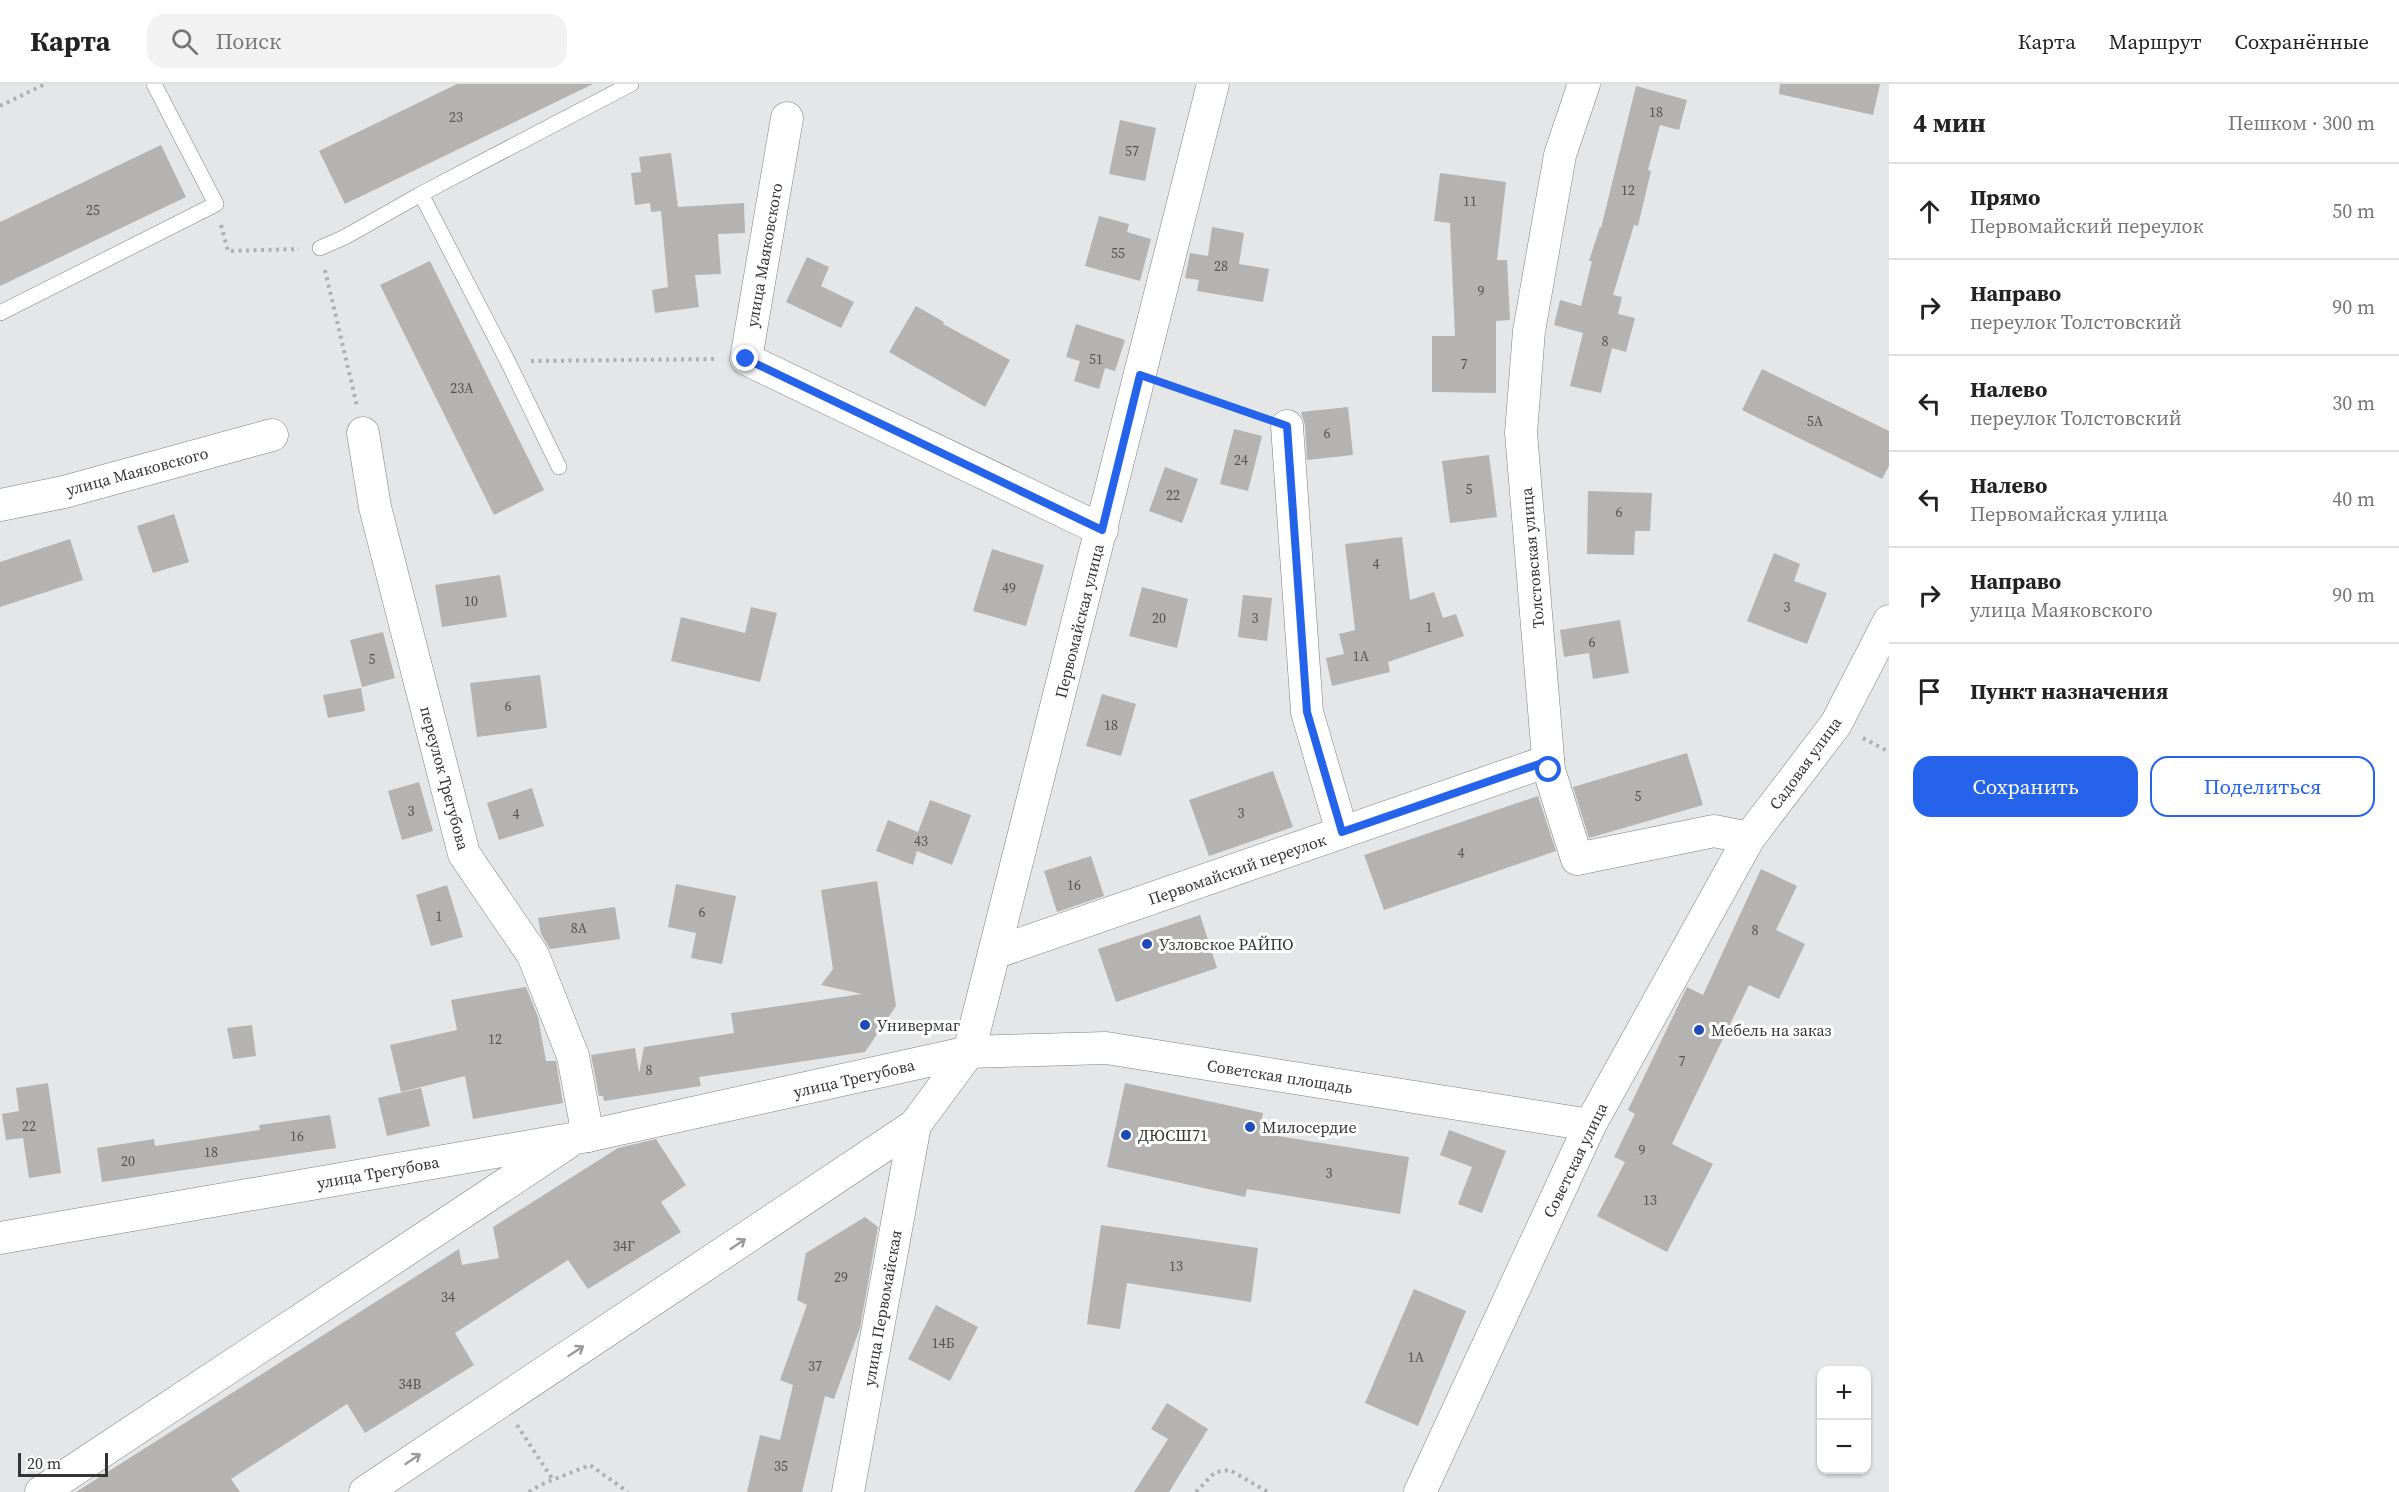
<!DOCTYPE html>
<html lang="ru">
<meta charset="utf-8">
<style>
:root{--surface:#fff;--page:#f2f2f2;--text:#222;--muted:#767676;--line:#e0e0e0;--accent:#2563eb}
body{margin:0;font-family:"Source Serif 4",serif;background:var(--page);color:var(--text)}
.controls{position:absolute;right:18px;bottom:18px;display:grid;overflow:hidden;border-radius:12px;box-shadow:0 2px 4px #0004}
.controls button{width:54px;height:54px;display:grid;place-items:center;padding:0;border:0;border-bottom:2px solid var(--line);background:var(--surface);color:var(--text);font:30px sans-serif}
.scale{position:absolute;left:18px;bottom:15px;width:90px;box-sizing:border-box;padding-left:6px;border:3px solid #333434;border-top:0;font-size:16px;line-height:21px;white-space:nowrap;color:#333434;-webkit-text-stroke:4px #fff;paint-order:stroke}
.stop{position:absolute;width:18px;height:18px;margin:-14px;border:4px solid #2563eb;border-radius:50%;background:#fff}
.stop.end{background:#2563eb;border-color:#fff;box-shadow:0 2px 6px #0008}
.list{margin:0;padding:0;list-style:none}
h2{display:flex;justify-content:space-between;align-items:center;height:78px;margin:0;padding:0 24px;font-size:26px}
h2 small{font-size:20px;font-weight:400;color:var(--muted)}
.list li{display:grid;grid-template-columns:39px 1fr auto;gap:18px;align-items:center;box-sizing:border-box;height:96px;padding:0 24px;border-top:2px solid var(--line)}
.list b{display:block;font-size:22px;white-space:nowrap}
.list p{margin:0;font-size:20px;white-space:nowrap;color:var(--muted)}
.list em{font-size:20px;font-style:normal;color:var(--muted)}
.actions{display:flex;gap:12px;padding:18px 24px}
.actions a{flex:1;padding:14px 0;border:2px solid var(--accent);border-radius:18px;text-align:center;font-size:21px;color:var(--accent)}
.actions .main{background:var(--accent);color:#fff}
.icon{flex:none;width:33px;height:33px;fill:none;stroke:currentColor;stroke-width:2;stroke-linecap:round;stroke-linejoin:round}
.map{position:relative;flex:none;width:1889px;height:1408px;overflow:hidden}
header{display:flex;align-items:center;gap:36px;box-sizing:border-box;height:84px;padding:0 30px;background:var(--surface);border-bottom:2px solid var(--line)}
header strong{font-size:28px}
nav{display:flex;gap:33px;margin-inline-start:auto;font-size:21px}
.search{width:420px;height:54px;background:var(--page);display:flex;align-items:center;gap:15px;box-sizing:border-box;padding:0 21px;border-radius:18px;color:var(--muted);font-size:22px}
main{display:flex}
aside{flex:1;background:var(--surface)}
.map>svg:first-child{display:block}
.building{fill:#b4b3b1}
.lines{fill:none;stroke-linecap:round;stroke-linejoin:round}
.service-casing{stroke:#7d7f80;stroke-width:16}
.minor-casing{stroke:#7d7f80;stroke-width:33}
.path{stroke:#aeafb0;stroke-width:4;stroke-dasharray:3 4.5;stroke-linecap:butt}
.service{stroke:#fff;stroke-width:15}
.minor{stroke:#fff;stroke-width:32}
.oneway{stroke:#999a9a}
.route{stroke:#2563eb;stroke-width:8}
.poi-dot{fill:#1e4bb8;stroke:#fff;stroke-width:2}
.labels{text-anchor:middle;stroke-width:6;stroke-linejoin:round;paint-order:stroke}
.number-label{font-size:14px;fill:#535453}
.street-label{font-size:16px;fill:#333434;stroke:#fff}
.poi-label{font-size:16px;fill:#333434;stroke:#fff;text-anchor:start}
</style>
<header>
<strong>Карта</strong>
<div class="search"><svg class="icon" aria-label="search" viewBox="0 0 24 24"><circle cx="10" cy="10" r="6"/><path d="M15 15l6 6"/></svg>Поиск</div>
<nav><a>Карта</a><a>Маршрут</a><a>Сохранённые</a></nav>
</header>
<main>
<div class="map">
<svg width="1889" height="1408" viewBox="0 0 1889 1408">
<rect width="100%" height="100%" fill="#e5e6e8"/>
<g class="building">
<path d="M457 0H593L345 120 319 67Z"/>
<path d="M1780 0H1880L1873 31 1779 10Z"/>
<path d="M1636 2 1687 16 1679 46 1660 41 1648 86 1651 87 1638 142 1634 141 1613 211 1622 213 1618 230 1635 234 1626 268 1612 264 1601 309 1570 302 1583 249 1554 241 1560 216 1581 222 1592 177H1589L1600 143 1601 144Z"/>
<path d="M1120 36 1156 44 1145 97 1109 90Z"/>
<path d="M161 61 186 113 0 202V138Z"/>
<path d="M671 69 678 123 744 119 745 149 718 150 721 190 695 191 699 223 655 229 652 206 668 203 661 127 651 128 650 119 635 121 631 89 641 88 639 73Z"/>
<path d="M1440 89 1506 98 1497 176H1507L1510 236 1496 237V309L1432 308V252H1455L1450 139 1434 137Z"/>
<path d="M1099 132 1129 140 1127 148 1151 155 1140 197 1085 182Z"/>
<path d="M1212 143 1244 149 1239 180 1269 185 1263 218 1197 207 1199 196 1185 194 1190 169 1208 172Z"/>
<path d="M807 173 829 183 821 202 854 218 841 244 786 218Z"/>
<path d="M430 177 544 406 494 431 380 201Z"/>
<path d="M916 222 944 238 943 240 1010 276 985 323 889 268Z"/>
<path d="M1076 240 1125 256 1115 287 1105 284 1099 305 1074 297 1080 277 1066 273Z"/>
<path d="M1762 285 1889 347V382L1882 395 1742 326Z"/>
<path d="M1348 323 1353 371 1307 376 1305 341 1301 328Z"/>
<path d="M1234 345 1262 352 1248 407 1220 400Z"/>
<path d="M1489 371 1497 433 1450 439 1442 377Z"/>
<path d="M1165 383 1198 395 1182 439 1149 427Z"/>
<path d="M1588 407 1652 409 1650 447H1635L1634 471 1587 470Z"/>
<path d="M174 430 189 478 153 489 137 442Z"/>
<path d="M1402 453 1410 516 1434 508 1443 534 1456 530 1464 552 1388 578 1390 588 1332 602 1326 574 1344 570 1339 550 1355 546 1345 460Z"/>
<path d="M70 455 83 496 0 523V478Z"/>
<path d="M992 465 1044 481 1026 542 973 527Z"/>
<path d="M1774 469 1800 480 1794 497 1827 509 1807 560 1747 537Z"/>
<path d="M500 491 507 533 442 543 435 501Z"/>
<path d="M1142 503 1188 515 1177 564 1129 552Z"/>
<path d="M1243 511 1272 514 1267 557 1238 553Z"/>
<path d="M751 523 777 529 760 598 671 577 681 533 745 549Z"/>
<path d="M1620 536 1629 589 1593 595 1589 569 1564 573 1560 546Z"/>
<path d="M383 548 395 594 362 603 350 556Z"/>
<path d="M540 591 547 644 477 653 470 599Z"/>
<path d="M361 604 365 627 328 634 323 611Z"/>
<path d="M1102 610 1136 620 1121 672 1086 662Z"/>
<path d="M1687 669 1703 721 1589 754 1573 703Z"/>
<path d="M1273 687 1293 743 1209 772 1189 716Z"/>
<path d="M419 698 433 747 402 756 388 707Z"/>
<path d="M532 704 544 742 499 756 487 719Z"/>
<path d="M1538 712 1556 767 1384 826 1364 771Z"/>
<path d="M930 716 971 731 952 781 917 767 913 781 876 767 888 736 918 748Z"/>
<path d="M1091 772 1104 812 1057 828 1044 787Z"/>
<path d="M1761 785 1797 802 1776 846 1805 860 1779 915 1749 901 1672 1060 1713 1080 1667 1168 1597 1132 1625 1078 1614 1073 1635 1030 1628 1026 1687 903 1703 911Z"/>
<path d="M877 797 896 922 865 968 699 993 701 1002 604 1017 603 1012H599L591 971 635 964 639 989 644 963 734 949 731 929 862 910 821 901 833 885 821 806Z"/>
<path d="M676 800 736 812 722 880 691 874 696 849 668 843Z"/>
<path d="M447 801 463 853 431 862 416 811Z"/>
<path d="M615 823 620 855 550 865 541 850 538 834Z"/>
<path d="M1200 831 1217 884 1116 918 1098 865Z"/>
<path d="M526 903 538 933 546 977H556L563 1019 473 1035 465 992 401 1008 390 961 457 946 451 916Z"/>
<path d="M252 941 256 972 233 975 227 944Z"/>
<path d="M48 999 61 1089 29 1094 23 1054 6 1056 2 1030 19 1027 16 1004Z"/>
<path d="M1125 999 1263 1029 1259 1049 1409 1073 1400 1130 1247 1105 1245 1113 1107 1083Z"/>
<path d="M421 1004 430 1042 387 1052 378 1014Z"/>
<path d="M330 1031 336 1064 102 1098 97 1064 154 1055 155 1062 260 1046 259 1041Z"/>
<path d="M1449 1046 1506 1067 1482 1129 1458 1120 1472 1083 1440 1071Z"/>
<path d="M656 1055 686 1101 661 1118 681 1148 588 1205 568 1176 455 1249 474 1281 365 1349 347 1320 231 1395 240 1408H76L459 1165 462 1181 499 1174 493 1143 618 1064Z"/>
<path d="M865 1133 878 1143 860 1244 834 1315 825 1312 802 1408H747L760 1351 780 1356 793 1301 780 1296 807 1221 797 1216 806 1169Z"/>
<path d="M1101 1141 1258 1164 1251 1218 1127 1199 1120 1245 1087 1240Z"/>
<path d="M1414 1205 1466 1227 1418 1342 1365 1319Z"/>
<path d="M936 1221 978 1243 950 1297 908 1275Z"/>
<path d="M1167 1319 1208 1345 1169 1408H1134L1168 1355 1151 1345Z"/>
</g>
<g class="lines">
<defs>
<g id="service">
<path d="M421 110 508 278 559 383"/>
<path d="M320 164 345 153 421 110 631 0"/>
<path d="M0 229 216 120 154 0"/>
</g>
<g id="minor">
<path d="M1584 0 1560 71 1529 247 1521 349 1549 686 1577 775 1714 747 1749 754"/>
<path d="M787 34 746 275 1102 446"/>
<path d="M1287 342 1307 628 1342 748"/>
<path d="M363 349 375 423 464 770 533 871 573 972 588 1052"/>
<path d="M0 421 64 408 272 351"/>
<path d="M994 869 1548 677"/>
<path d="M0 1154 588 1052 969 968 1106 964 1590 1041"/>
<path d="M41 1408 566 1060"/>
<path d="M365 1408 915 1041 969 968 1213 0"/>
<path d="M848 1408 915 1041"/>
<path d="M1420 1408 1590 1041 1749 754 1836 640 1889 537"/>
</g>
</defs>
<use href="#service" class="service-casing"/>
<use href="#minor" class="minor-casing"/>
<g class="path">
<path d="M0 22 45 0"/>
<path d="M221 141 228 167 299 165"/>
<path d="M325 186 357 322"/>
<path d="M531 277 716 275"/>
<path d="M1170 301 1259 332"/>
<path d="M1863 654 1889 668"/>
<path d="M517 1341 553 1396"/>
<path d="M529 1408 540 1401 590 1381 628 1408"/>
<path d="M1196 1408 1215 1388 1230 1386 1268 1408"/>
</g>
<use href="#service" class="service"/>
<use href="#minor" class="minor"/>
</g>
<defs><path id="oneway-shaft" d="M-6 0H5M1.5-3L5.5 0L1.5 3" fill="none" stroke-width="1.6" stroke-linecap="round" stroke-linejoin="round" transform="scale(1.5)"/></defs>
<g class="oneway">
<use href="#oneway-shaft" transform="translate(738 1160) rotate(-34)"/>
<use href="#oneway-shaft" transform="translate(576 1267) rotate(-33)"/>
<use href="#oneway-shaft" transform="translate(413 1375) rotate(-34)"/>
</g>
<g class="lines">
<path class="route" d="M746 275 1102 446 1140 291 1287 342 1307 628 1342 748 1548 677 1549 686"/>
</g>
<g class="poi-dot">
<circle cx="1147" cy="860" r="6"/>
<circle cx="865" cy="941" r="6"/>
<circle cx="1699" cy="946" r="6"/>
<circle cx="1250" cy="1043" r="6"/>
<circle cx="1126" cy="1051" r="6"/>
</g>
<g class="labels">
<g class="number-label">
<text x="1656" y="33">18</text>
<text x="456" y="38">23</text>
<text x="1132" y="72">57</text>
<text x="1628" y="111">12</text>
<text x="1470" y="122">11</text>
<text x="93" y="131">25</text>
<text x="1118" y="174">55</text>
<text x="1221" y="187">28</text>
<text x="1481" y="212">9</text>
<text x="1605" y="262">8</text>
<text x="1096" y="280">51</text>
<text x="1464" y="285">7</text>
<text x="462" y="309">23А</text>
<text x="1815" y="342">5А</text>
<text x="1327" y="354">6</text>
<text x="1241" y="381">24</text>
<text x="1469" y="410">5</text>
<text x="1173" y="416">22</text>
<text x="1619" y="433">6</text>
<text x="1376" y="485">4</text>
<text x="1009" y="509">49</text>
<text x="471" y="522">10</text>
<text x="1787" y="528">3</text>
<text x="1159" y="539">20</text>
<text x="1255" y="539">3</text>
<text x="1429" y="548">1</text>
<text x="1592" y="563">6</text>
<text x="1361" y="577">1А</text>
<text x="372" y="580">5</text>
<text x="508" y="627">6</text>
<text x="1111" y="646">18</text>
<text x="1638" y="717">5</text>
<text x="411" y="732">3</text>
<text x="1241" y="734">3</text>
<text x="516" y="735">4</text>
<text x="921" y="762">43</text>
<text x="1461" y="774">4</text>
<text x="1074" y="806">16</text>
<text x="702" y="833">6</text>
<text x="439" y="837">1</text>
<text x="579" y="849">8А</text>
<text x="1755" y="851">8</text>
<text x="495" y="960">12</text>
<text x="1682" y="982">7</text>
<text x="649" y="991">8</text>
<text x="29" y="1047">22</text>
<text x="297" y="1057">16</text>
<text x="1642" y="1071">9</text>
<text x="211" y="1073">18</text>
<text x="128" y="1082">20</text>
<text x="1329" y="1094">3</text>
<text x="1650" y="1121">13</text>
<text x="624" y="1167">34Г</text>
<text x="1176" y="1187">13</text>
<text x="841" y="1198">29</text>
<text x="448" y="1218">34</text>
<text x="943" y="1264">14Б</text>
<text x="1416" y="1278">1А</text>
<text x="815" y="1287">37</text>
<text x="410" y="1305">34В</text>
<text x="781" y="1387">35</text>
</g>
<g class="street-label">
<text transform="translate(764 171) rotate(-80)" y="6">улица Маяковского</text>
<text transform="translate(137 387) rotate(-15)" y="6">улица Маяковского</text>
<text transform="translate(1532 474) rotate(-95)" y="6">Толстовская улица</text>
<text transform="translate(1079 537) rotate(-76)" y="6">Первомайская улица</text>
<text transform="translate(1805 679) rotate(-54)" y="6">Садовая улица</text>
<text transform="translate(445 694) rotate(75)" y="6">переулок Трегубова</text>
<text transform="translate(1237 785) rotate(-19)" y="6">Первомайский переулок</text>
<text transform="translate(1280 992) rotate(9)" y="6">Советская площадь</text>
<text transform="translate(854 994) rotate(-13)" y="6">улица Трегубова</text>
<text transform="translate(1575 1076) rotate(-64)" y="6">Советская улица</text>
<text transform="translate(378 1088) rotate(-10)" y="6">улица Трегубова</text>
<text transform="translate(882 1224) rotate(-80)" y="6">улица Первомайская</text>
</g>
<g class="poi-label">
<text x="1159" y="866">Узловское РАЙПО</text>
<text x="877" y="947">Универмаг</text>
<text x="1711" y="952">Мебель на заказ</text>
<text x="1262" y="1049">Милосердие</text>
<text x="1138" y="1057">ДЮСШ71</text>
</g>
</g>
</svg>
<div class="controls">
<button>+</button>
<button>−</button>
</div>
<div class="scale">20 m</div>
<div class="stop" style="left:1549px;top:686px"></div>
<div class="stop end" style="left:746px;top:275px"></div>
</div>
<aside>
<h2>4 мин<small>Пешком · 300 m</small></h2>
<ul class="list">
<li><svg class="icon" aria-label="ahead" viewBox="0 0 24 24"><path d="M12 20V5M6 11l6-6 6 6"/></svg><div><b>Прямо</b><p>Первомайский переулок</p></div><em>50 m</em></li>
<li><svg class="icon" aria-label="right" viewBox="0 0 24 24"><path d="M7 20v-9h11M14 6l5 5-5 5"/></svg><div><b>Направо</b><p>переулок Толстовский</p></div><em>90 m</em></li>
<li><svg class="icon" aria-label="left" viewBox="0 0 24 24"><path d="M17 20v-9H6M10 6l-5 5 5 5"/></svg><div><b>Налево</b><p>переулок Толстовский</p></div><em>30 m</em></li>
<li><svg class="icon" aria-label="left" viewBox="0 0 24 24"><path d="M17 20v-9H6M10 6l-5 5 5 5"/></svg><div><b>Налево</b><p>Первомайская улица</p></div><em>40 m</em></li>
<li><svg class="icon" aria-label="right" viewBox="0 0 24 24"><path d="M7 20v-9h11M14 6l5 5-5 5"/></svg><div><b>Направо</b><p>улица Маяковского</p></div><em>90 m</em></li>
<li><svg class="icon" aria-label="arrive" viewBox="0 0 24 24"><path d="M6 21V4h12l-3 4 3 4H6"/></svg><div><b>Пункт назначения</b></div></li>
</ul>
<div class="actions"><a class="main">Сохранить</a><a>Поделиться</a></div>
</aside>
</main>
